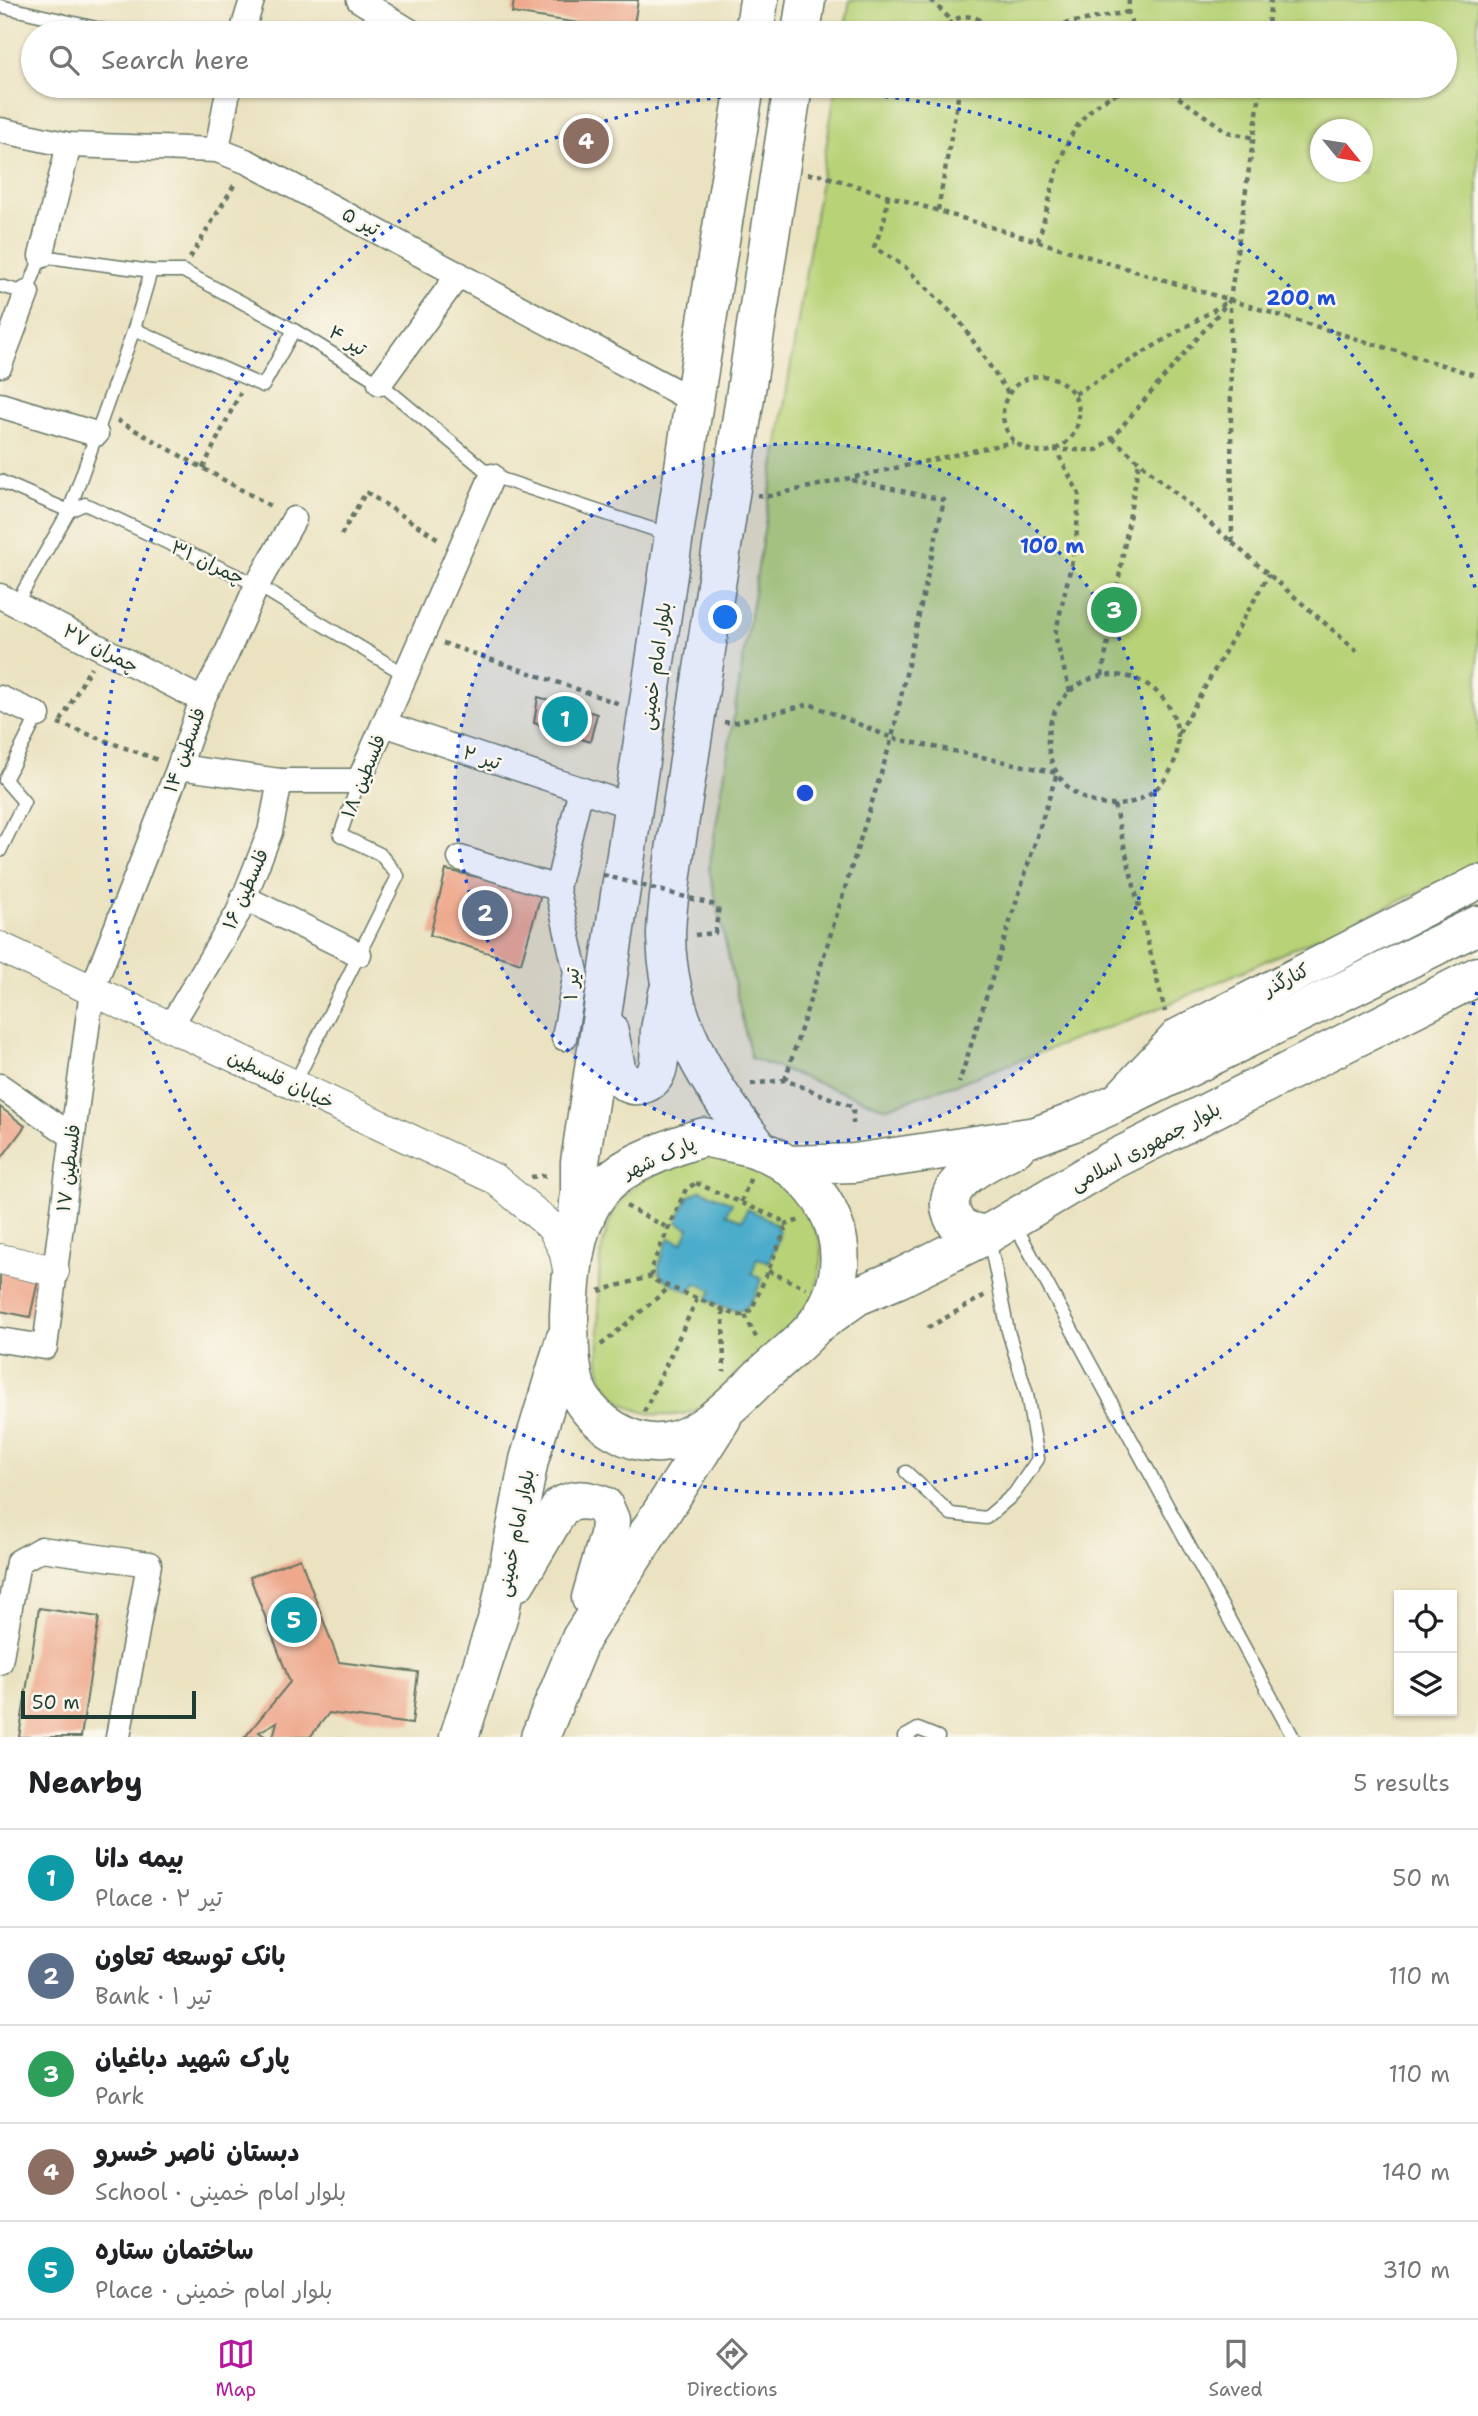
<!DOCTYPE html>
<meta charset="utf-8">
<style>
:root{--surface:#fff;--page:#f6f6f6;--text:#202124;--muted:#757577;--line:#e0e0e0;--accent:#b5179e}
body{margin:0;font-family:"Shantell Sans","Playpen Sans Arabic",sans-serif;background:var(--page);color:var(--text)}
.controls{position:absolute;right:21px;bottom:21px;display:grid;overflow:hidden;border-radius:0px;box-shadow:0 2px 5px #0004}
.controls button{width:63px;height:63px;display:grid;place-items:center;padding:0;border:0;border-bottom:2px solid var(--line);background:var(--surface);color:var(--text);font:35px sans-serif}
.compass{position:absolute;left:1310px;top:119px;width:63px;height:63px;border-radius:50%;background:var(--surface);box-shadow:0 2px 5px #0004;rotate:120deg}
.scale{position:absolute;left:21px;bottom:18px;width:175px;box-sizing:border-box;padding-left:7px;border:4px solid #1f3d34;border-top:0;font-size:19px;line-height:24px;white-space:nowrap;color:#1f3d34;-webkit-text-stroke:5px #fbf7ec;paint-order:stroke}
.you{position:absolute;left:726px;top:618px;width:24px;height:24px;margin:-18px;border:5px solid #fff;border-radius:50%;background:#1a73e8;box-shadow:0 0 0 10px #1a73e833}
.badge{display:grid;place-items:center;width:46px;height:46px;border-radius:50%;background:var(--accent);color:#fff;font-size:23px;font-weight:700}
.pin{position:absolute;translate:-50% -50%;border:4px solid #fff;box-shadow:0 2px 7px #0006}
.list{margin:0;padding:0;list-style:none}
h2{display:flex;justify-content:space-between;align-items:center;height:91px;margin:0;padding:0 28px;font-size:30px}
h2 small{font-size:23px;font-weight:400;color:var(--muted)}
.list li{display:grid;grid-template-columns:46px 1fr auto;gap:21px;align-items:center;box-sizing:border-box;height:98px;padding:0 28px;border-top:2px solid var(--line)}
.list b{display:block;font-size:26px;white-space:nowrap}
.list p{margin:0;font-size:23px;white-space:nowrap;color:var(--muted)}
.list em{font-size:23px;font-style:normal;color:var(--muted)}
.icon{flex:none;width:38px;height:38px;fill:none;stroke:currentColor;stroke-width:2;stroke-linecap:round;stroke-linejoin:round}
.map{position:relative;flex:none;width:1478px;height:1737px;overflow:hidden}
.search{position:absolute;background:var(--surface);box-shadow:0 2px 5px #0004;left:21px;right:21px;top:21px;height:77px;display:flex;align-items:center;gap:18px;box-sizing:border-box;padding:0 24px;border-radius:38px;color:var(--muted);font-size:26px}
.sheet{height:581px;background:var(--surface)}
nav{display:flex;justify-content:space-around;align-items:center;box-sizing:border-box;height:98px;border-top:2px solid var(--line);background:var(--surface);font-size:19px;color:var(--muted)}
nav a{display:grid;justify-items:center;gap:4px}
nav .on{color:var(--accent)}
.map>svg:first-child{display:block}
.green{fill:#b8d277;stroke:#6c8856;stroke-width:2;fill-rule:evenodd}
.water{fill:#4caccb;stroke:#367480;stroke-width:2}
.building{fill:#eea98d}
.lines{fill:none;stroke-linecap:round;stroke-linejoin:round}
.service-casing{stroke:#667765;stroke-width:15}
.minor-casing{stroke:#667765;stroke-width:27}
.tertiary-casing{stroke:#667765;stroke-width:32}
.secondary-casing{stroke:#667765;stroke-width:36}
.primary-casing{stroke:#667765;stroke-width:41}
.path{stroke:#667765;stroke-width:4.5;stroke-dasharray:5 5;stroke-linecap:butt}
.service{stroke:#fff;stroke-width:12}
.minor{stroke:#fff;stroke-width:24}
.tertiary{stroke:#fff;stroke-width:30}
.secondary{stroke:#fff;stroke-width:33}
.primary{stroke:#fff;stroke-width:38}
.path-bridge{stroke:#667765;stroke-width:4.5;stroke-dasharray:5 5;stroke-linecap:butt}
.ring{fill:none;stroke:#1d4ed8;stroke-width:3.5;stroke-dasharray:3.5 7}
.labels{text-anchor:middle;stroke-width:5;stroke-linejoin:round;paint-order:stroke}
.street-label{font-size:19px;fill:#1f3d34;stroke:#fbf7ec}
.centre{fill:#1d4ed8;stroke:#fbf7ec;stroke-width:3.5}
.ring-label{font-size:21px;text-anchor:middle;font-weight:bold;fill:#1d4ed8;stroke:#fbf7ec;stroke-width:5;stroke-linejoin:round;paint-order:stroke}
</style>
<div class="map">
<svg width="1478" height="1737" viewBox="0 0 1478 1737">
<rect width="100%" height="100%" fill="#fbf7ec"/>
<filter id="ink" filterUnits="userSpaceOnUse"><feTurbulence type="fractalNoise" baseFrequency=".0143" numOctaves="2"/><feDisplacementMap in="SourceGraphic" scale="14" xChannelSelector="R" yChannelSelector="G"/><feConvolveMatrix kernelMatrix="1 2 1 2 8 2 1 2 1" color-interpolation-filters="sRGB"/></filter>
<filter id="wash" filterUnits="userSpaceOnUse"><feTurbulence type="fractalNoise" baseFrequency=".00686" numOctaves="4" result="noise"/><feDisplacementMap in="SourceGraphic" scale="28" xChannelSelector="R" yChannelSelector="G"/><feGaussianBlur stdDeviation="1.57" result="paint"/><feColorMatrix in="noise" values="0 0 0 0 0 0 0 0 0 0 0 0 0 0 0 0 0 1.4 0 .05"/><feComposite in="paint" operator="in"/></filter>
<g filter="url(#wash)">
<rect width="100%" height="100%" fill="#eae2c0"/>
<g class="green">
<path d="M850 0H1478V866L1162 1007 959 1083 885 1108 751 1058 709 869 836 86H1445V33H844ZM1320 130H1362V172H1320Z"/>
<path d="M707 1157 740 1160 771 1175 796 1197 809 1216 820 1239 822 1258 816 1292 791 1326 699 1409C667 1422 622 1415 604 1382 597 1369 599 1349 599 1334 598 1293 595 1233 622 1199 640 1176 678 1161 707 1157Z"/>
</g>
<path class="water" d="M701 1190 732 1203 726 1214 742 1220 747 1209C783 1226 786 1225 769 1262L757 1258 752 1274 762 1279C745 1317 745 1316 707 1300L712 1290 696 1283 690 1292C653 1275 653 1276 669 1238L682 1243 689 1228 677 1222 688 1197Z"/>
<g id="blocks">
<g class="building">
<path d="M514 0H638L633 31 512 13Z"/>
<path d="M538 697 597 714 590 742 534 723Z"/>
<path d="M446 870 542 891 521 963 430 935Z"/>
<path d="M0 1107 25 1126 0 1160Z"/>
<path d="M0 1248 43 1258 30 1317 0 1311Z"/>
<path d="M300 1558 339 1662 418 1672 412 1724 329 1713 310 1737H273L277 1722 259 1732 266 1737H245L290 1682 250 1577Z"/>
<path d="M39 1608 99 1617 81 1737H19Z"/>
</g>
</g>
</g>
<g filter="url(#ink)">
<use href="#blocks" fill-opacity="0" stroke="#667765" stroke-width="2"/>
<g class="lines">
<defs>
<g id="service">
<path d="M0 6 118 33"/>
<path d="M362 33 375 10"/>
<path d="M0 286 27 293 41 256 151 271H183L294 330 380 383 492 476 670 535"/>
<path d="M134 329 263 386 294 330"/>
<path d="M0 481 69 511 85 504 257 585 406 675"/>
<path d="M16 604 69 511 134 329 151 271"/>
<path d="M0 851 24 802 5 780 38 715"/>
<path d="M294 1085 398 876 380 854 340 835 359 781"/>
<path d="M1014 1223 1293 1737"/>
<path d="M906 1472 951 1514 986 1518 1014 1494 1038 1459 1027 1394 1008 1331 989 1238"/>
<path d="M904 1737 918 1729 938 1737"/>
</g>
<g id="minor">
<path d="M359 0 413 33"/>
<path d="M242 33 252 0"/>
<path d="M0 130 69 145 217 150 248 162 694 401"/>
<path d="M217 150 229 86"/>
<path d="M41 256 69 145"/>
<path d="M0 365 27 293"/>
<path d="M380 383 459 274"/>
<path d="M0 405 96 434"/>
<path d="M0 596 202 700"/>
<path d="M0 698 38 715"/>
<path d="M384 724 634 807"/>
<path d="M179 767 280 781H359L492 476"/>
<path d="M460 858 557 888"/>
<path d="M243 897 359 954"/>
<path d="M170 1027 238 913 270 832 280 781"/>
<path d="M564 1038 576 972 557 888 581 789"/>
<path d="M0 1086 72 1136"/>
<path d="M0 1340 45 1347 92 990 179 767 202 700 226 655 257 585 294 519"/>
<path d="M0 1662 18 1562 41 1549 149 1564 118 1737"/>
</g>
<g id="tertiary">
<path d="M0 947 495 1179 552 1227 564 1250 569 1274"/>
<path d="M0 1259 54 1271"/>
</g>
<path id="secondary" d="M1118 1099 1178 1035 1478 882"/>
<g id="primary">
<path d="M754 33 759 0"/>
<path d="M801 33 806 0"/>
<path d="M608 1029C612 1040 615 1071 619 1076 624 1082 631 1086 638 1085 666 1081 658 1049 660 1030 662 1018 666 1005 668 993"/>
<path d="M704 1137C727 1143 755 1145 775 1157 837 1193 861 1262 817 1323 806 1339 775 1363 760 1377 733 1403 699 1440 660 1443 630 1445 596 1423 581 1398 569 1379 569 1337 569 1315 571 1268 575 1205 617 1175 627 1167 639 1162 650 1157 668 1149 685 1142 704 1137Z"/>
<path d="M761 1151C709 1086 668 1023 666 937 666 909 672 879 675 851L793 86"/>
<path d="M787 1165 854 1163 1036 1136 1071 1123 1114 1104 1478 925"/>
<path d="M988 1234C976 1234 960 1231 954 1219 934 1182 992 1160 1016 1147"/>
<path d="M575 1247 580 1191V1162L694 401 745 86"/>
<path d="M819 1323 857 1296 900 1278 988 1234 1109 1162 1478 976"/>
<path d="M516 1582 561 1506C578 1498 587 1499 604 1506L610 1520 609 1535 591 1598"/>
<path d="M459 1737 500 1611 529 1460 565 1340"/>
<path d="M540 1737 581 1638 722 1418"/>
</g>
</defs>
<use href="#service" class="service-casing"/>
<use href="#minor" class="minor-casing"/>
<use href="#tertiary" class="tertiary-casing"/>
<use href="#secondary" class="secondary-casing"/>
<use href="#primary" class="primary-casing"/>
<g class="path">
<path d="M931 0 952 21"/>
<path d="M1129 0 1128 12 1135 33"/>
<path d="M942 33C954 11 981 11 992 33"/>
<path d="M1015 33 1128 12"/>
<path d="M1267 33 1271 0"/>
<path d="M1162 86 1228 132 1254 138"/>
<path d="M808 174 821 175 1478 376"/>
<path d="M888 195 884 222 874 247 905 267 959 320 1008 393"/>
<path d="M938 210 960 86"/>
<path d="M1038 241C1059 174 1060 98 1146 86"/>
<path d="M190 258 236 182"/>
<circle cx="1041" cy="414" r="38"/>
<path d="M117 420 274 508"/>
<path d="M1112 438 1358 652"/>
<path d="M203 468 240 393"/>
<path d="M757 495 769 496 1013 442"/>
<path d="M341 535 366 492 440 540"/>
<path d="M1232 542 1230 300 1261 86"/>
<path d="M443 643 620 704"/>
<circle cx="1113" cy="740" r="65"/>
<path d="M1102 676 1139 461"/>
<path d="M1070 692 1055 635 1076 544 1079 494 1056 450H1097L1112 438 1230 300 1075 394"/>
<path d="M61 721 91 667"/>
<path d="M724 722 732 723 810 704 892 738 944 500 846 479"/>
<path d="M58 723 158 760"/>
<path d="M1179 733 1269 574"/>
<path d="M1114 805 1165 1012"/>
<path d="M695 935 715 933 719 906"/>
<path d="M785 1080 892 738 1057 773 959 1083"/>
<path d="M751 1084 785 1080 853 1107V1124"/>
<path d="M531 1177 550 1175"/>
<path d="M696 1183 781 1220 785 1230 752 1309 745 1315H736L656 1281 652 1276 651 1268 686 1189Z"/>
<path d="M741 1202 751 1177"/>
<path d="M626 1206 668 1228"/>
<path d="M784 1225 800 1220"/>
<path d="M768 1271 806 1288"/>
<path d="M599 1291 652 1276"/>
<path d="M723 1310 724 1372"/>
<path d="M745 1315 757 1339"/>
<path d="M928 1328 985 1295"/>
<path d="M601 1345 670 1287"/>
<path d="M644 1412 697 1299"/>
</g>
<use href="#service" class="service"/>
<use href="#minor" class="minor"/>
<use href="#tertiary" class="tertiary"/>
<use href="#secondary" class="secondary"/>
<use href="#primary" class="primary"/>
<path class="path-bridge" d="M603 875 719 906"/>
</g>
</g>
<circle cx="805" cy="793" r="350" fill="#1d4ed8" fill-opacity=".12"/>
<g class="ring">
<circle cx="805" cy="793" r="350"/>
<path d="M1477 992A701 701 0 1 1 1477 594"/>
</g>
<g class="labels">
<g class="street-label">
<text transform="translate(361 221) rotate(28)" y="7">تیر ۵</text>
<text transform="translate(348 340) rotate(32)" y="7">تیر ۴</text>
<text transform="translate(208 562) rotate(25)" y="7">چمران ۳۱</text>
<text transform="translate(101 648) rotate(28)" y="7">چمران ۲۷</text>
<text transform="translate(655 666) rotate(-82)" y="7">بلوار امام خمینی</text>
<text transform="translate(184 750) rotate(-70)" y="7">فلسطین ۱۴</text>
<text transform="translate(482 757) rotate(18)" y="7">تیر ۲</text>
<text transform="translate(363 776) rotate(-68)" y="7">فلسطین ۱۸</text>
<text transform="translate(245 889) rotate(-66)" y="7">فلسطین ۱۶</text>
<text transform="translate(1286 979) rotate(-27)" y="7">کنارگذر</text>
<text transform="translate(571 984) rotate(-86)" y="7">تیر ۱</text>
<text transform="translate(281 1079) rotate(25)" y="7">خیابان فلسطین</text>
<text transform="translate(1145 1146) rotate(-28)" y="7">بلوار جمهوری اسلامی</text>
<text transform="translate(659 1157) rotate(-24)" y="7">پارک شهر</text>
<text transform="translate(68 1168) rotate(-83)" y="7">فلسطین ۱۷</text>
<text transform="translate(515 1533) rotate(-79)" y="7">بلوار امام خمینی</text>
</g>
</g>
<circle cx="805" cy="793" r="10" class="centre"/>
<g class="ring-label">
<text x="1301" y="305">200 m</text>
<text x="1052" y="553">100 m</text>
</g>
</svg>
<div class="controls">
<button><svg class="icon" aria-label="locate" viewBox="0 0 24 24"><circle cx="12" cy="12" r="6"/><path d="M12 2v4M12 18v4M2 12h4M18 12h4"/></svg></button>
<button><svg class="icon" aria-label="layers" viewBox="0 0 24 24"><path d="M12 4l9 5-9 5-9-5zM3 14l9 5 9-5"/></svg></button>
</div>
<svg class="compass" viewBox="-18 -18 36 36"><path d="M0-13l5 13h-10z" fill="#e53935"/><path d="M0 13l5-13h-10z" fill="#757577"/></svg>
<div class="scale">50 m</div>
<div class="you"></div>
<div class="pin badge" style="left:565px;top:719px;background:#0f9aa8">1</div>
<div class="pin badge" style="left:485px;top:913px;background:#5c6f8a">2</div>
<div class="pin badge" style="left:1114px;top:610px;background:#2e9e5b">3</div>
<div class="pin badge" style="left:586px;top:141px;background:#8d6e63">4</div>
<div class="pin badge" style="left:294px;top:1620px;background:#0f9aa8">5</div>
<div class="search"><svg class="icon" aria-label="search" viewBox="0 0 24 24"><circle cx="10" cy="10" r="6"/><path d="M15 15l6 6"/></svg>Search here</div>
</div>
<section class="sheet">
<h2>Nearby<small>5 results</small></h2>
<ul class="list">
<li><span class="badge" style="background:#0f9aa8">1</span><div><b>بیمه دانا</b><p>Place · تیر ۲</p></div><em>50 m</em></li>
<li><span class="badge" style="background:#5c6f8a">2</span><div><b>بانک توسعه تعاون</b><p>Bank · تیر ۱</p></div><em>110 m</em></li>
<li><span class="badge" style="background:#2e9e5b">3</span><div><b>پارک شهید دباغیان</b><p>Park</p></div><em>110 m</em></li>
<li><span class="badge" style="background:#8d6e63">4</span><div><b>دبستان ناصر خسرو</b><p>School · بلوار امام خمینی</p></div><em>140 m</em></li>
<li><span class="badge" style="background:#0f9aa8">5</span><div><b>ساختمان ستاره</b><p>Place · بلوار امام خمینی</p></div><em>310 m</em></li>
</ul>
</section>
<nav>
<a class="on"><svg class="icon" aria-label="map" viewBox="0 0 24 24"><path d="M3 6l6-2 6 2 6-2v14l-6 2-6-2-6 2zM9 4v14M15 6v14"/></svg>Map</a>
<a><svg class="icon" aria-label="directions" viewBox="0 0 24 24"><path d="M12 3l9 9-9 9-9-9zM9 14v-3h6M13 9l2 2-2 2"/></svg>Directions</a>
<a><svg class="icon" aria-label="saved" viewBox="0 0 24 24"><path d="M7 4h10v16l-5-4-5 4z"/></svg>Saved</a>
</nav>
